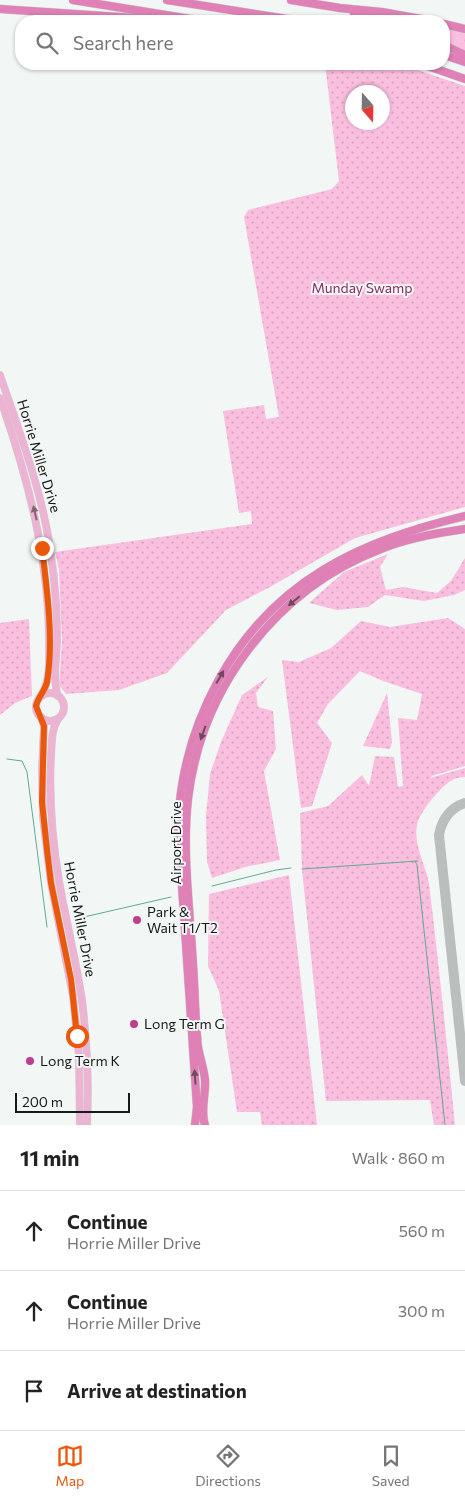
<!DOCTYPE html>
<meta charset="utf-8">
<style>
:root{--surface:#fff;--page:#f2f2f2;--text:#222;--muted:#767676;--line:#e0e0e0;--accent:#ea580c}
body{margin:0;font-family:Commissioner,sans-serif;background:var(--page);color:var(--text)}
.compass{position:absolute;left:345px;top:85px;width:45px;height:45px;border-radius:50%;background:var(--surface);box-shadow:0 1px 4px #0004;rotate:160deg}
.scale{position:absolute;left:15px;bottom:12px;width:115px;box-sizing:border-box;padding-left:5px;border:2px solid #171918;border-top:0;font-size:14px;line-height:18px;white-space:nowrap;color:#171918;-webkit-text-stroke:4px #f2f7f5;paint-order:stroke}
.stop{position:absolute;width:15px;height:15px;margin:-11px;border:4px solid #ea580c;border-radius:50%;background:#fff}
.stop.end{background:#ea580c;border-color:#fff;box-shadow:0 1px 5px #0008}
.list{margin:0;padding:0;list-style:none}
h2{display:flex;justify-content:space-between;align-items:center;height:65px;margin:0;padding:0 20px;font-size:21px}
h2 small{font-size:16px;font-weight:400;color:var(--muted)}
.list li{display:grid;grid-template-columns:32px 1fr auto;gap:15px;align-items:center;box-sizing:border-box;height:80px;padding:0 20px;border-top:1px solid var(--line)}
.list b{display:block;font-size:19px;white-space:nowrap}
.list p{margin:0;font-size:16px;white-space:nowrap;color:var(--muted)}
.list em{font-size:16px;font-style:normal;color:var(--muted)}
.icon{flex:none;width:28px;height:28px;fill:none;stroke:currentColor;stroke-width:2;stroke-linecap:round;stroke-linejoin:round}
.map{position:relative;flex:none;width:465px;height:1125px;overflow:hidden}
.search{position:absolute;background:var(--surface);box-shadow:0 1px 4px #0004;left:15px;right:15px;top:15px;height:55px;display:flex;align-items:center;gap:12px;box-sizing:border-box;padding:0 18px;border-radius:20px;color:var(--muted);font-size:19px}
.sheet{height:305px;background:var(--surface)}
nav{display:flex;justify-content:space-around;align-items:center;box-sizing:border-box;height:70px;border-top:1px solid var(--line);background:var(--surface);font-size:14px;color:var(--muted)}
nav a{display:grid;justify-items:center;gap:2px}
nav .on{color:var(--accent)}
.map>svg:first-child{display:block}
.grass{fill:url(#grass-dots);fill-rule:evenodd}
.forest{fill:url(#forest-crowns)}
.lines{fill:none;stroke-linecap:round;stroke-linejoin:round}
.stream{stroke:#60ab92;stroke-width:1}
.taxiway{stroke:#babebc;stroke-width:10}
.primary-casing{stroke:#d1d1d1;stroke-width:8}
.motorway-casing{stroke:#d1d1d1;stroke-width:9}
.primary{stroke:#ecb3d3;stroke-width:7}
.motorway{stroke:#df81b6;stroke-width:8}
.oneway{fill:#826676}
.oneway2{fill:#71485f}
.route{stroke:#ea580c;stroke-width:6}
.poi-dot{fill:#bd3f8e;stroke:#f2f7f5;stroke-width:2}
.labels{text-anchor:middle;stroke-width:4;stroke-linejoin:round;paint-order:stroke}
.park-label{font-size:14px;fill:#882c65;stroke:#f2f7f5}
.street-label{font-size:14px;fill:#171918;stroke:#f2f7f5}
.poi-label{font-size:14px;fill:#171918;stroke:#f2f7f5;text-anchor:start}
</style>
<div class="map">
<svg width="465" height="1125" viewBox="0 0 465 1125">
<defs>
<pattern id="grass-dots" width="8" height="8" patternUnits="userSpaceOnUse" patternTransform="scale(1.25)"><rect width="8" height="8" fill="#fabede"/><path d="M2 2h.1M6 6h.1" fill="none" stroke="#d6a3be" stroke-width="1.8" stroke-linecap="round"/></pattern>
<pattern id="forest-crowns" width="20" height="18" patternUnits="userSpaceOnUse" patternTransform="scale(1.25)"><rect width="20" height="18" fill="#fabede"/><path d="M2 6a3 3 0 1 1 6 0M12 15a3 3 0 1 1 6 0" fill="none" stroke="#d6a3be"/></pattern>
</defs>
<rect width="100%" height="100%" fill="#f2f7f5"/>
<g class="grass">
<path d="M325 64H400L465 86V507L355 538 270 587 226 610 167 673 119 690 66 694 59 685 62 642 59 569 55 552 252 524 251 511 239 513 223 411 264 405 266 419 279 417 244 217 248 210 332 189 339 181ZM352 92H382V122H352Z"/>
<path d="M388 554 380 567 386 590 403 587 437 593 451 581 465 558V590L454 595 424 601 385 595 368 607 337 610 309 603 344 572Z"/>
<path d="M448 618 465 629V766L432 776 430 778 465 768V777C460 777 455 778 451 781 440 787 419 813 417 825 413 845 426 865 429 884 439 964 447 1045 455 1125H434L430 1100 326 1101 302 869 300 813 328 806 362 775 369 786 375 756 394 757 398 787 403 786 398 718 417 720 422 694 383 681 360 671 328 704 317 723 332 743 312 806 301 808 282 660 299 662 331 648 361 621 390 627Z"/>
<path d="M29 619 32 696 15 703 0 715V623Z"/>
<path d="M268 677 256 693 258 707 273 711 276 749 264 771 280 860 245 867 212 878 207 862 206 816 210 774 221 742 242 695Z"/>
<path d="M387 693 392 742 390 749 363 746Z"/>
<path d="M289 875 317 1125H262L260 1112H237L219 991 208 966 209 894Z"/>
</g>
<path class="forest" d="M444 26 465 32V51L444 41Z"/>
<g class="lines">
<g class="stream">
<path d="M7 759 22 761 27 772 47 927"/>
<path d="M415 861 417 865 445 1125"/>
<path d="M302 869 418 861"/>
<path d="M212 886 276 870 291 868"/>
<path d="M84 917 171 897"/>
</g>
<path class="taxiway" d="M465 803C450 808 442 819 439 835L465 1081"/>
<defs>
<g id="primary">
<path d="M0 375C20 434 43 493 51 555 55 582 57 611 57 639 57 657 52 678 58 696"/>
<path d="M0 398C28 478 49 558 49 643 49 662 51 683 39 698"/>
<circle cx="50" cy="707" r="14"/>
<path d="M41 717 44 726 42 769 43 817 51 883 73 996 79 1056 80 1125"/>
<path d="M58 719C51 730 52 743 51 756 49 797 52 839 59 881 66 921 76 960 82 1000 87 1041 89 1083 87 1125"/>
</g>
<g id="motorway">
<path d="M73 0 203 21"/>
<path d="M167 0 300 21"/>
<path d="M291 0 340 8 382 12 432 21"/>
<path d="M0 9 180 21"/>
<path d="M354 13 382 21"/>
<path d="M444 24 465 29"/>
<path d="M444 45 465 55"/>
<path d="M444 55 465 62"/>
<path d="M422 64 465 79"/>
<path d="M195 1125 197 1107 178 828C181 725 234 624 323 570 367 543 416 528 465 516"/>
<path d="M205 1125C200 1110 206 1095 205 1080 204 1069 200 1058 198 1047 195 1020 195 992 193 964 190 910 182 852 188 799 201 688 276 589 381 549 408 538 436 533 465 529"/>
</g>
</defs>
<use href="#primary" class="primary-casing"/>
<use href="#motorway" class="motorway-casing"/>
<use href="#primary" class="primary"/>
<use href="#motorway" class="motorway"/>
</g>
<defs><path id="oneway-solid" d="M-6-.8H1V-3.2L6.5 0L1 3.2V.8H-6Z" transform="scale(1.25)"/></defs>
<use class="oneway" href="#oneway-solid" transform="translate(35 513) rotate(-103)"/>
<g class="oneway2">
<use href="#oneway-solid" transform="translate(294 601) rotate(140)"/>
<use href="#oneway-solid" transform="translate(220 677) rotate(-60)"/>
<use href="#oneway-solid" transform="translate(203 733) rotate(110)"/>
<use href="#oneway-solid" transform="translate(195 1077) rotate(-94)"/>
</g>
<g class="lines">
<path class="route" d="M42 548C47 590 54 640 47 682 45 691 38 697 36 706L44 726 42 802 47 850 51 883 71 979 77 1036"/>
</g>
<g class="poi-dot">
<circle cx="137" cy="920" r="5"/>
<circle cx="134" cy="1024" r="5"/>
<circle cx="30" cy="1061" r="5"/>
</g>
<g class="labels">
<g class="park-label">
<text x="362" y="293">Munday Swamp</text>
</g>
<g class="street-label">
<text transform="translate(39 456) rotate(73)" y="5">Horrie Miller Drive</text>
<text transform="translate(176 843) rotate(-90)" y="5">Airport Drive</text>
<text transform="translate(80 919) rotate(79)" y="5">Horrie Miller Drive</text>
</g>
<g class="poi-label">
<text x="147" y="917">Park &amp;<tspan x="147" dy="16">Wait T1/T2</tspan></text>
<text x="144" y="1029">Long Term G</text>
<text x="40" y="1066">Long Term K</text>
</g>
</g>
</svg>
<svg class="compass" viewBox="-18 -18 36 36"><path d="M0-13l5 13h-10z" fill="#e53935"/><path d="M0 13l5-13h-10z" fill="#767676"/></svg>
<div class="scale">200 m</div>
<div class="stop" style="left:77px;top:1036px"></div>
<div class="stop end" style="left:42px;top:548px"></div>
<div class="search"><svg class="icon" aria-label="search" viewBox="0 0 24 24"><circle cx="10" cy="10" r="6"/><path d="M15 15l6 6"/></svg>Search here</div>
</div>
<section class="sheet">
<h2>11 min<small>Walk · 860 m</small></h2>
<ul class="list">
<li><svg class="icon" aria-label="ahead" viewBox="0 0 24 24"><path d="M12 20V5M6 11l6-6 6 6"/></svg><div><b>Continue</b><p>Horrie Miller Drive</p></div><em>560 m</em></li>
<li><svg class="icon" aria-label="ahead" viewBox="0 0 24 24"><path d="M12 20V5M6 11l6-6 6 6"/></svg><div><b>Continue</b><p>Horrie Miller Drive</p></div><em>300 m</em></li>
<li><svg class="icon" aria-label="arrive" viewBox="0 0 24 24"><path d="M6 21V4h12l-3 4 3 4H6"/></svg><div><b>Arrive at destination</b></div></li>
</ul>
</section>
<nav>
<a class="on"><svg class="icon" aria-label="map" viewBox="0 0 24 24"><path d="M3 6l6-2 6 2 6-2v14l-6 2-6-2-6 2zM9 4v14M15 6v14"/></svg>Map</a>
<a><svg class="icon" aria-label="directions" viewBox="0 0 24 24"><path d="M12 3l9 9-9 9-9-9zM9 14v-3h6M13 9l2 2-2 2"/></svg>Directions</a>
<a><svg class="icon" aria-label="saved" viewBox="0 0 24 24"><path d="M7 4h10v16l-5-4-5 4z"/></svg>Saved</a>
</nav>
